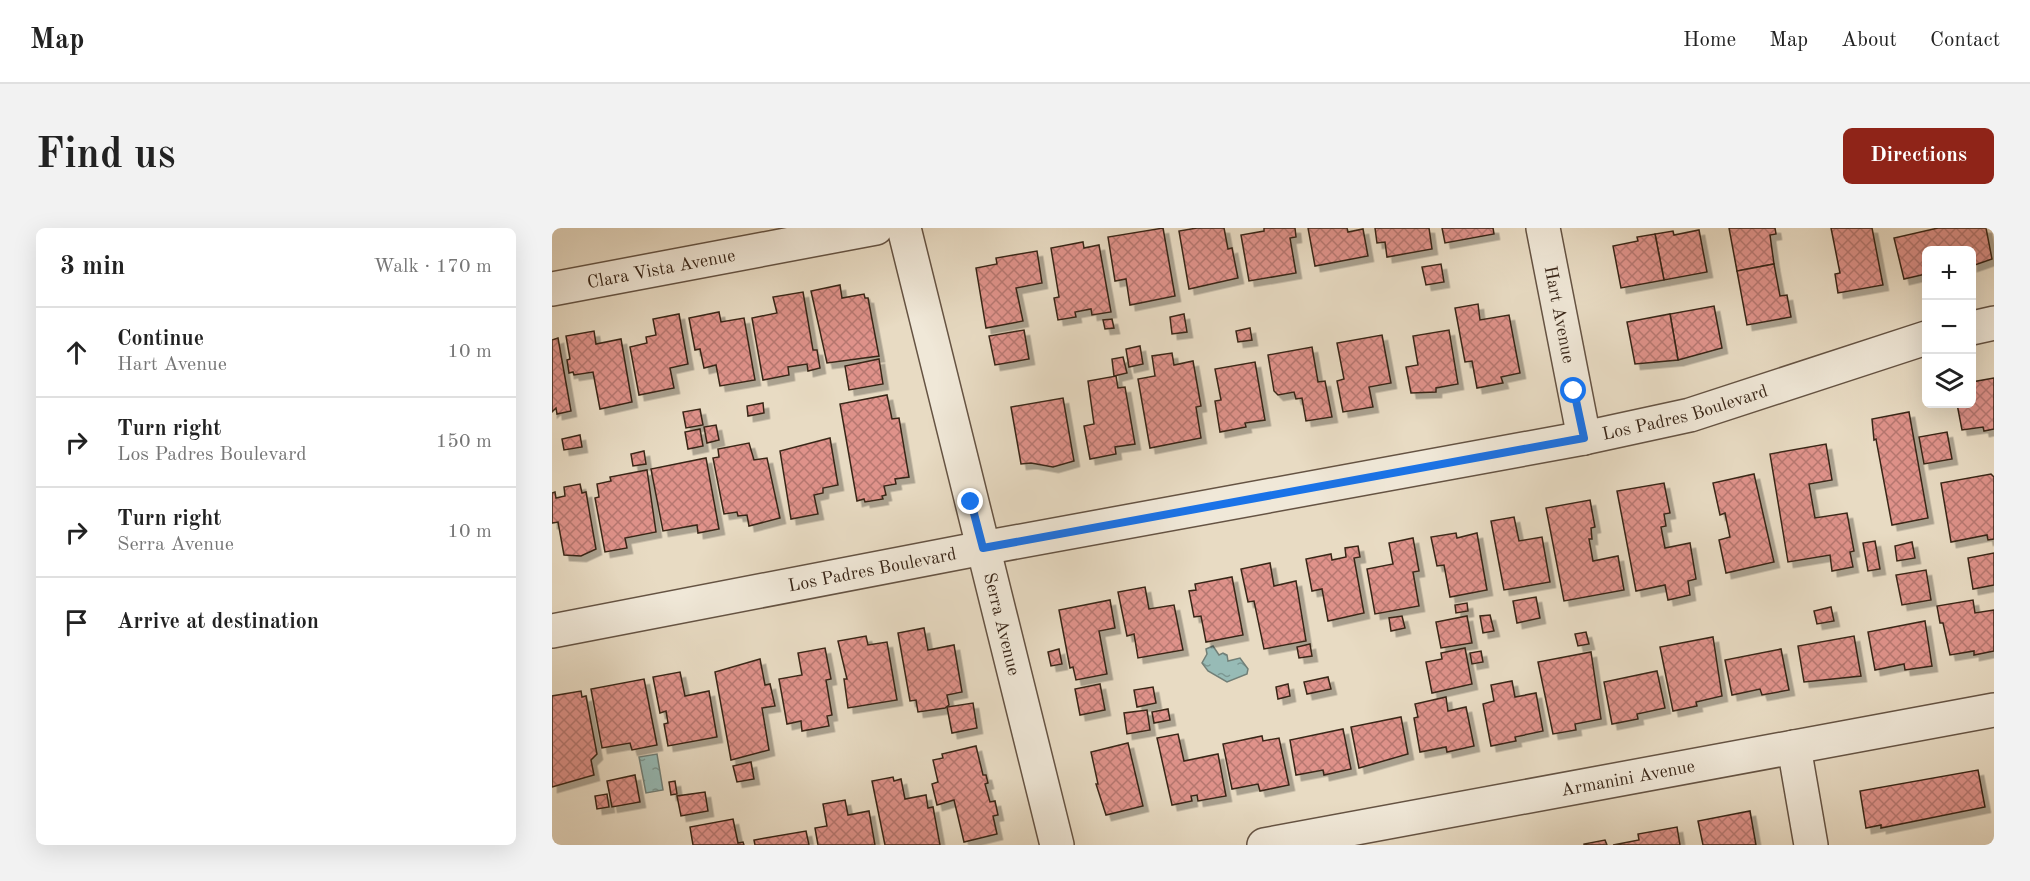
<!DOCTYPE html>
<meta charset="utf-8">
<style>
:root{--surface:#fff;--page:#f2f2f2;--text:#222;--muted:#767676;--line:#e0e0e0;--accent:#8f2418}
body{margin:0;font-family:"Old Standard TT",serif;background:var(--page);color:var(--text)}
.controls{position:absolute;right:18px;top:18px;display:grid;overflow:hidden;border-radius:9px;box-shadow:0 6px 24px #0002}
.controls button{width:54px;height:54px;display:grid;place-items:center;padding:0;border:0;border-bottom:2px solid var(--line);background:var(--surface);color:var(--text);font:30px sans-serif}
.stop{position:absolute;width:18px;height:18px;margin:-14px;border:4px solid #1a73e8;border-radius:50%;background:#fff}
.stop.end{background:#1a73e8;border-color:#fff;box-shadow:0 2px 6px #0008}
.list{margin:0;padding:0;list-style:none}
h2{display:flex;justify-content:space-between;align-items:center;height:78px;margin:0;padding:0 24px;font-size:26px}
h2 small{font-size:20px;font-weight:400;color:var(--muted)}
.list li{display:grid;grid-template-columns:39px 1fr auto;gap:18px;align-items:center;box-sizing:border-box;height:90px;padding:0 24px;border-top:2px solid var(--line)}
.list b{display:block;font-size:22px;white-space:nowrap}
.list p{margin:0;font-size:20px;white-space:nowrap;color:var(--muted)}
.list em{font-size:20px;font-style:normal;color:var(--muted)}
.icon{flex:none;width:33px;height:33px;fill:none;stroke:currentColor;stroke-width:2;stroke-linecap:round;stroke-linejoin:round}
.map{position:relative;flex:none;width:1442px;height:617px;overflow:hidden;border-radius:9px}
header{display:flex;align-items:center;gap:36px;box-sizing:border-box;height:84px;padding:0 30px;background:var(--surface);border-bottom:2px solid var(--line)}
header strong{font-size:28px}
nav{display:flex;gap:33px;margin-inline-start:auto;font-size:21px}
.intro{display:flex;align-items:center;justify-content:space-between;box-sizing:border-box;height:144px;padding:0 36px}
h1{margin:0;font-size:42px}
.button{padding:15px 27px;border-radius:9px;background:var(--accent);color:#fff;font-size:21px;font-weight:700}
main{display:flex;gap:36px;padding:0 36px}
aside{flex:1;background:var(--surface);border-radius:9px;box-shadow:0 6px 24px #0002}
.map>svg:first-child{display:block}
.water{fill:url(#water-ripples);stroke:#717f77;stroke-width:1.5}
.building{fill:url(#building-cross-hatch);stroke:#392618;stroke-width:1.5;filter:url(#shadow)}
.lines{fill:none;stroke-linecap:round;stroke-linejoin:round}
.minor-casing{stroke:#655343;stroke-width:36}
.minor{stroke:#f0e8d8;stroke-width:33}
.route{stroke:#1a73e8;stroke-width:8}
.labels{text-anchor:middle;stroke-width:4.5;stroke-linejoin:round;paint-order:stroke}
.street-label{font-size:18px;fill:#392618;stroke:#f0e8d8}
</style>
<header>
<strong>Map</strong>
<nav><a>Home</a><a>Map</a><a>About</a><a>Contact</a></nav>
</header>
<div class="intro"><h1>Find us</h1><a class="button">Directions</a></div>
<main>
<aside>
<h2>3 min<small>Walk · 170 m</small></h2>
<ul class="list">
<li><svg class="icon" aria-label="ahead" viewBox="0 0 24 24"><path d="M12 20V5M6 11l6-6 6 6"/></svg><div><b>Continue</b><p>Hart Avenue</p></div><em>10 m</em></li>
<li><svg class="icon" aria-label="right" viewBox="0 0 24 24"><path d="M7 20v-9h11M14 6l5 5-5 5"/></svg><div><b>Turn right</b><p>Los Padres Boulevard</p></div><em>150 m</em></li>
<li><svg class="icon" aria-label="right" viewBox="0 0 24 24"><path d="M7 20v-9h11M14 6l5 5-5 5"/></svg><div><b>Turn right</b><p>Serra Avenue</p></div><em>10 m</em></li>
<li><svg class="icon" aria-label="arrive" viewBox="0 0 24 24"><path d="M6 21V4h12l-3 4 3 4H6"/></svg><div><b>Arrive at destination</b></div></li>
</ul>
</aside>
<div class="map">
<svg width="1442" height="617" viewBox="0 0 1442 617">
<defs>
<pattern id="water-ripples" width="26" height="14" patternUnits="userSpaceOnUse" patternTransform="scale(1.5)"><rect width="26" height="14" fill="#97bbb6"/><path d="M2 4q2-2 4 0t4 0M15 11q2-2 4 0t4 0" fill="none" stroke="#7c9893"/></pattern>
<pattern id="building-cross-hatch" width="8" height="8" patternUnits="userSpaceOnUse" patternTransform="scale(1.5)"><rect width="8" height="8" fill="#df928a"/><path d="M0 0l8 8M0 8l8-8" fill="none" stroke="#b67770"/></pattern>
<filter id="shadow"><feDropShadow dx="5.5" dy="5.5" stdDeviation="0" flood-color="#0004"/></filter>
</defs>
<rect width="100%" height="100%" fill="#e8dbc3"/>
<filter id="stains"><feTurbulence type="fractalNoise" baseFrequency=".00333" numOctaves="4"/><feColorMatrix values="0 0 0 0 .2 0 0 0 0 .09 0 0 0 0 .02 0 0 0 .5 -.17"/></filter>
<radialGradient id="worn" r=".72"><stop offset=".6" stop-color="#630" stop-opacity="0"/><stop offset="1" stop-color="#630" stop-opacity=".3"/></radialGradient>
<g class="water">
<path d="M661 418 667 427 671 425 675 427 676 433 688 430 696 441 695 446 675 454 656 443 650 435 655 426 654 421Z"/>
<path d="M105 526 111 562 94 565 87 529Z"/>
</g>
<g class="building">
<path d="M611 0 623 68 578 77 574 51 563 53 556 9Z"/>
<path d="M645 0H672L676 21 680 20 686 50 637 61 627 3Z"/>
<path d="M712 0H743L744 9 738 10 744 45 697 53 689 7 712 3Z"/>
<path d="M756 0H795L796 4 811 1 816 28 763 38Z"/>
<path d="M823 0H877L880 21 835 29 833 14 825 15Z"/>
<path d="M890 0H941L942 6 893 15Z"/>
<path d="M1177 0H1223L1224 6 1218 7 1222 36 1185 43Z"/>
<path d="M1279 0H1320L1331 57 1286 65 1283 46 1288 45Z"/>
<path d="M1386 0H1434L1440 31 1420 38V22H1374V46L1352 51 1342 10Z"/>
<path d="M1147 2 1155 44 1112 52 1103 6 1121 3 1122 7Z"/>
<path d="M1103 6 1112 52 1069 60 1061 18 1086 13 1085 9Z"/>
<path d="M531 14 532 20 547 17 559 84 540 87 539 81 523 84 524 89 506 92 502 70 507 69 499 20Z"/>
<path d="M485 23 490 55 464 60 471 93 434 100 424 40 445 36 444 30Z"/>
<path d="M889 36 892 54 874 57 870 39Z"/>
<path d="M1222 36 1228 68 1235 67 1239 89 1195 97 1185 43Z"/>
<path d="M288 57 290 70 312 66 313 70H316L327 128 275 135 259 63Z"/>
<path d="M251 64 261 122H265L268 140 256 143 255 136 236 139 237 147 211 152 200 90 225 85 221 69Z"/>
<path d="M926 76 928 92 957 87 968 145 949 149 951 155 925 160 920 133 913 134 903 80Z"/>
<path d="M1162 78 1170 120 1126 132 1118 86Z"/>
<path d="M167 84 169 94 192 90 203 152 168 158 164 137 152 140 148 121 143 122 137 90Z"/>
<path d="M127 86 136 136 118 140 122 160 87 167 78 119 95 115 94 109 104 107 101 91Z"/>
<path d="M632 86 635 104 620 106 618 89Z"/>
<path d="M1118 86 1126 132 1083 136 1075 94Z"/>
<path d="M560 91 562 100 553 101 551 92Z"/>
<path d="M698 100 700 112 686 114 684 103Z"/>
<path d="M472 102 477 131 443 137 437 108Z"/>
<path d="M897 102 906 156 884 160V164L859 165 854 139 866 137 861 108Z"/>
<path d="M42 103 44 116 69 111 80 174 48 181 41 144 22 147 21 144 17 145 15 132 18 131 14 108Z"/>
<path d="M830 107 839 155 817 159 821 179 791 184 785 153 792 151 785 115Z"/>
<path d="M6 110 19 183 5 186 4 180 0 184V112Z"/>
<path d="M588 118 591 136 577 139 574 121Z"/>
<path d="M760 119 766 154 773 153 780 189 754 193 750 170 744 171 742 164 726 167 722 163 716 127Z"/>
<path d="M620 125 622 137 641 133 649 178 644 179 649 210 598 220 586 151 603 148 600 128Z"/>
<path d="M571 129 575 145 562 148 560 131Z"/>
<path d="M327 131 331 156 297 162 293 138Z"/>
<path d="M703 134 713 192 693 195 694 199 668 204 663 173 669 172 663 141Z"/>
<path d="M564 148 566 160 573 159 583 216 563 219 564 226 538 231 532 198 542 196 536 153Z"/>
<path d="M1442 150V201L1432 203 1431 199 1410 202 1405 176H1420V154Z"/>
<path d="M335 167 340 191 347 190 357 249 343 251 344 256 332 258 334 267 330 268 331 271 313 274 312 271 305 273 288 176Z"/>
<path d="M511 170 522 233 501 239 479 235 469 236 459 179Z"/>
<path d="M211 175 212 185 196 188 195 178Z"/>
<path d="M148 181 151 197 134 200 131 184Z"/>
<path d="M1357 184 1376 290 1340 297 1324 211 1322 212 1320 191Z"/>
<path d="M164 197 167 212 155 215 152 199Z"/>
<path d="M148 201 151 218 136 221 133 204Z"/>
<path d="M1395 204 1400 231 1372 236 1367 209Z"/>
<path d="M28 207 30 219 12 222 10 211Z"/>
<path d="M278 210 286 257 271 260V265L262 267 266 286 239 291 228 223Z"/>
<path d="M197 215 202 232 215 230 228 290 197 298 195 287 186 288 185 284 172 286 161 230 167 229 166 221Z"/>
<path d="M1274 216 1280 252 1257 256 1263 290 1295 285 1302 323 1298 324 1301 339 1280 343 1278 327 1236 334 1218 226Z"/>
<path d="M92 223 94 236 81 238 79 226Z"/>
<path d="M154 230 167 301 146 305 145 297 111 303 99 241Z"/>
<path d="M95 242 104 304 73 310 75 320 53 324 43 270 47 269 45 256 59 253 58 249Z"/>
<path d="M1202 246 1222 334 1174 345 1167 312 1178 309 1173 285 1168 287 1161 255Z"/>
<path d="M1439 246 1442 249V311L1436 312 1435 307 1399 314 1389 255Z"/>
<path d="M1112 255 1118 285 1112 286 1114 298 1109 299 1113 320 1138 315 1144 351 1136 353 1138 367 1116 372 1113 357 1084 363 1065 263Z"/>
<path d="M28 256 30 265 34 264 44 321 29 328 12 327 6 294 0 295V265L3 264 4 270 13 268 12 259Z"/>
<path d="M1038 272 1043 299 1039 300 1040 311H1037L1041 333 1066 328 1072 362 1012 373 994 280Z"/>
<path d="M962 289 967 313 990 309 998 354 952 362 939 293Z"/>
<path d="M904 305 905 310 925 305 935 362 898 369 892 337 885 338 879 309Z"/>
<path d="M861 310 867 343 861 344 867 378 823 386 815 341 841 336 837 315Z"/>
<path d="M1323 313 1328 341 1316 343 1311 315Z"/>
<path d="M1360 314 1363 330 1345 333 1343 318Z"/>
<path d="M806 318 808 329 802 330 812 385 776 393 770 361 760 363 754 331 779 326 780 332 794 329 793 320Z"/>
<path d="M1442 325V357L1421 361 1416 330Z"/>
<path d="M718 335 722 358 744 353 754 413 712 421 702 373 696 374 689 341Z"/>
<path d="M1374 342 1379 372 1350 377 1344 347Z"/>
<path d="M680 349 691 407 654 414 649 388 642 389 637 363 644 362 643 356Z"/>
<path d="M593 359 597 381 622 377 631 422 586 430 582 406 575 408 566 364Z"/>
<path d="M984 369 988 390 965 395 961 373Z"/>
<path d="M558 372 563 400 547 403 555 446 524 452 521 439 518 440 507 382Z"/>
<path d="M1421 372 1423 385 1442 382V423L1422 427V423L1398 427 1391 395H1388L1385 378Z"/>
<path d="M915 375 916 383 904 385 903 377Z"/>
<path d="M1279 379 1282 393 1265 396 1262 383Z"/>
<path d="M938 387 942 403 931 405 928 388Z"/>
<path d="M850 388 853 400 839 403 837 390Z"/>
<path d="M915 388 920 415 889 420 884 394Z"/>
<path d="M1373 393 1380 438 1353 442 1352 436 1323 442 1316 404Z"/>
<path d="M372 400 376 422 402 417 410 464 395 467 397 477 393 480 366 484 364 472 358 473 346 405Z"/>
<path d="M1034 404 1037 416 1026 418 1023 406Z"/>
<path d="M314 408 316 417 335 414 345 472 296 480 292 451H295L286 413Z"/>
<path d="M1302 408 1309 448 1252 454 1246 418Z"/>
<path d="M1161 409 1170 468 1144 474 1145 478 1121 483 1108 419Z"/>
<path d="M758 416 760 428 747 430 745 419Z"/>
<path d="M273 420 279 451 274 452 280 487 275 488 277 498 250 503 249 493 235 496 227 451 250 447 246 425Z"/>
<path d="M913 420 920 456 880 465 874 434 890 431 889 425Z"/>
<path d="M507 421 510 436 499 438 496 424Z"/>
<path d="M1229 421 1237 462 1210 467 1208 461 1180 467 1173 432Z"/>
<path d="M929 423 931 434 920 436 918 425Z"/>
<path d="M1039 424 1049 491 1023 496 1024 502 1001 506 986 434Z"/>
<path d="M208 431 213 457 218 456 223 478 210 480 217 522 179 532 163 444Z"/>
<path d="M1105 443 1113 480 1085 486 1086 491 1060 496 1052 454Z"/>
<path d="M128 444 133 468 157 463 165 509 116 518 112 496 116 495 114 483 108 485 101 449Z"/>
<path d="M776 449 779 461 755 466 752 454Z"/>
<path d="M92 451 105 517 80 522 78 515 50 520 39 461Z"/>
<path d="M960 453 963 469 984 465 991 503 963 509 964 513 939 518 931 476 942 473 939 457Z"/>
<path d="M548 456 553 482 528 487 523 461Z"/>
<path d="M736 456 738 468 726 471 724 459Z"/>
<path d="M601 459 604 475 585 479 582 462Z"/>
<path d="M29 463 30 469 34 468 45 526 39 532 42 547 0 559V468Z"/>
<path d="M894 469 896 483 914 479 922 518 895 524 894 519 868 524 862 490 866 489 863 476Z"/>
<path d="M421 475 425 500 400 505 395 479Z"/>
<path d="M616 481 618 492 602 495 600 484Z"/>
<path d="M595 482 598 502 575 506 572 485Z"/>
<path d="M849 489 856 526 807 540 799 499Z"/>
<path d="M791 501 799 541 772 547 771 542 744 547 738 512Z"/>
<path d="M626 506 632 533 666 526 674 568 646 573 645 567 639 568 640 573 620 577 605 510Z"/>
<path d="M710 508 711 513 727 510 737 557 708 563 706 556 680 561 671 516Z"/>
<path d="M576 515 591 578 554 587 544 556H546L539 524Z"/>
<path d="M424 518 431 547H434L436 555 433 556 438 574 443 573 446 587 441 588 445 606 412 614 402 572 385 577 380 556 386 554 381 532 391 530 390 526Z"/>
<path d="M199 534 202 551 185 554 181 538Z"/>
<path d="M1426 542 1433 579 1329 600V597L1314 600 1308 563Z"/>
<path d="M83 547 88 574 60 579 55 553Z"/>
<path d="M341 549 342 553 349 551 353 571 374 567 376 580 381 579 388 617H333L320 553Z"/>
<path d="M123 553 125 566 119 567 117 554Z"/>
<path d="M153 564 156 583 129 588 125 568Z"/>
<path d="M55 566 57 579 45 581 43 568Z"/>
<path d="M293 572 296 587 317 583 323 617H266L263 600 275 598 271 576Z"/>
<path d="M1198 583 1204 617H1151L1146 593Z"/>
<path d="M181 591 186 615 191 614 192 617H141L138 599Z"/>
<path d="M1125 599 1128 617H1061L1087 612 1086 606Z"/>
<path d="M254 603 257 617H203L202 612Z"/>
<path d="M1053 612 1055 617H1032V616Z"/>
</g>
<g class="lines">
<defs>
<g id="minor">
<path id="s1" d="M352 0 505 617"/>
<path id="s2" d="M991 0 1032 210"/>
<path id="s3" d="M0 61 324 0"/>
<path d="M1420 100 1442 95"/>
<path id="s4" d="M0 403 431 320 1032 210 1138 187 1374 110"/>
<path d="M1242 519 1259 617"/>
<path id="s5" d="M712 617 1442 482"/>
</g>
</defs>
<use href="#minor" class="minor-casing"/>
<use href="#minor" class="minor"/>
</g>
<g class="lines">
<path class="route" d="M419 274 431 320 1032 210 1022 163"/>
</g>
<g class="labels">
<g class="street-label">
<text dy="6" stroke="none"><textPath href="#s3" startOffset="111">Clara Vista Avenue</textPath></text>
<text dy="6" stroke="none"><textPath href="#s2" startOffset="88">Hart Avenue</textPath></text>
<text dy="6" stroke="none"><textPath href="#s4" startOffset="1154">Los Padres Boulevard</textPath></text>
<text dy="6" stroke="none"><textPath href="#s4" startOffset="326">Los Padres Boulevard</textPath></text>
<text dy="6" stroke="none"><textPath href="#s1" startOffset="408">Serra Avenue</textPath></text>
<text dy="6" stroke="none"><textPath href="#s5" startOffset="370">Armanini Avenue</textPath></text>
</g>
</g>
<rect width="100%" height="100%" filter="url(#stains)"/>
<rect width="100%" height="100%" fill="url(#worn)"/>
</svg>
<div class="controls">
<button>+</button>
<button>−</button>
<button><svg class="icon" aria-label="layers" viewBox="0 0 24 24"><path d="M12 4l9 5-9 5-9-5zM3 14l9 5 9-5"/></svg></button>
</div>
<div class="stop" style="left:1022px;top:163px"></div>
<div class="stop end" style="left:419px;top:274px"></div>
</div>
</main>
